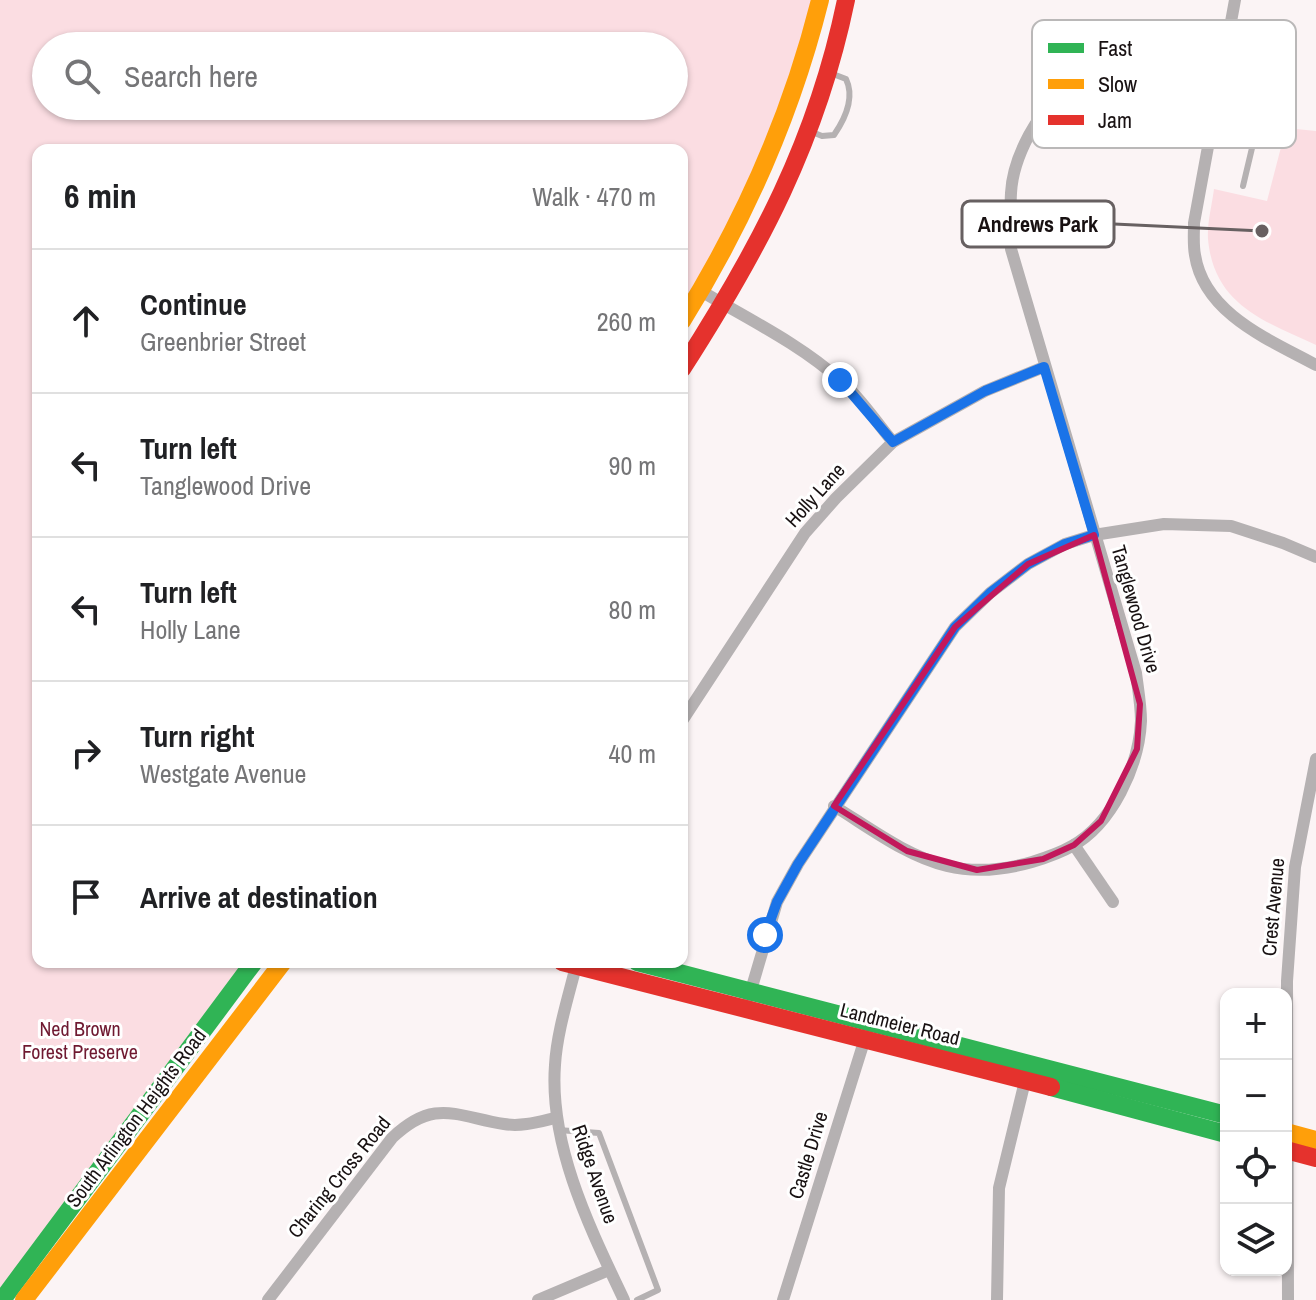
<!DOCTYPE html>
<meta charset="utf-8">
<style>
:root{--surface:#fff;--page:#f6f6f6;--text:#202124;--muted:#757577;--line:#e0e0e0}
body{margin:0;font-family:"Archivo Narrow",sans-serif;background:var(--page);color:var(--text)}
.controls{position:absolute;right:24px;bottom:24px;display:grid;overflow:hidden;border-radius:16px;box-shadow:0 2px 6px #0004}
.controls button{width:72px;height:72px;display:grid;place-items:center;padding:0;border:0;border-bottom:2px solid var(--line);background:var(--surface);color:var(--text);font:40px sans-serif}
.stop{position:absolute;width:24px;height:24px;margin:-18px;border:6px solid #1a73e8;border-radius:50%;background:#fff}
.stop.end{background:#1a73e8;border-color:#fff;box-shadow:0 2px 8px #0008}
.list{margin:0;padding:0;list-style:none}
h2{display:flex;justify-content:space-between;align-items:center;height:104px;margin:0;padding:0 32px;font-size:34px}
h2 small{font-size:26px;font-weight:400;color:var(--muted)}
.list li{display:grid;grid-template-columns:52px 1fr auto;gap:24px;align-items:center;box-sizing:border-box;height:144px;padding:0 32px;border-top:2px solid var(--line)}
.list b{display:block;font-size:30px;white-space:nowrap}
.list p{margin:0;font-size:26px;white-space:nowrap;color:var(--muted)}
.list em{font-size:26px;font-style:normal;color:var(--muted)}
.icon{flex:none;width:44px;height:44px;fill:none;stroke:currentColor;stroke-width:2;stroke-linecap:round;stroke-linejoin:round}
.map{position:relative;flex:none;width:1316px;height:1300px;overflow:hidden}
.search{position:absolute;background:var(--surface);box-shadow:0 2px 6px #0004;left:32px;top:32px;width:656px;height:88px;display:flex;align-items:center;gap:20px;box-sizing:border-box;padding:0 28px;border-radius:44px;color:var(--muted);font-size:30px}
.panel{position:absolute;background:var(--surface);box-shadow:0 2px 6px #0004;left:32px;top:144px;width:656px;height:824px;border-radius:16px}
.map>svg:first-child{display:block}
.green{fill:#fbdde2;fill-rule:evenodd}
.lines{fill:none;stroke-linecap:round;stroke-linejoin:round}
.lane{stroke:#b5b1b2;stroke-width:6}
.street{stroke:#b5b1b2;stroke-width:12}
.fast{stroke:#30b455;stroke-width:18}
.slow{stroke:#ff9f0a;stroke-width:18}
.jam{stroke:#e5322d;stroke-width:18}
.route{stroke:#1a73e8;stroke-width:10}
.marked{fill:none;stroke:#c2185b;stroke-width:6;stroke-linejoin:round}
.labels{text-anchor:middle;stroke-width:6;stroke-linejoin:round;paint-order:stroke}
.street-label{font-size:20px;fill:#181112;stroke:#fff}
.park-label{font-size:20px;fill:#6f1931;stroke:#fff}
.key{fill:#fff;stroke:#bab8b8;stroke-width:2}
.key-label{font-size:22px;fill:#181112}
.leader{fill:none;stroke:#676061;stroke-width:3}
.callout-dot{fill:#676061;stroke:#fff;stroke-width:3}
.callout{fill:#fff;stroke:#676061;stroke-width:3}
.callout-label{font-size:22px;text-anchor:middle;font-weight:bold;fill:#181112}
</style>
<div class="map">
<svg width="1316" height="1300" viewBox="0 0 1316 1300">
<rect width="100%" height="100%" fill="#fbf4f5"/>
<g class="green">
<path d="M0 0H820L800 80 682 321V150H38V962H254L0 1300ZM46 46H674V106H46Z"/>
<path d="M1286 128 1316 131V345C1264 321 1214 305 1208 239 1207 223 1212 205 1214 189L1267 201Z"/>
</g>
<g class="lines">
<g class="lane">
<path d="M1230 29 1287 38 1275 108 1262 106"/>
<path d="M1217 97 1262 106 1243 186"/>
<path d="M1249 104 1263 34"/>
<path d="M812 132 822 136 834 135C845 119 855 98 846 79L833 74"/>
<path d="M558 1130 599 1133 658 1290 637 1300"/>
</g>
<g class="street">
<path d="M1235 0 1194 223C1194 234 1193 245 1195 255 1204 314 1270 340 1316 365"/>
<path d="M701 291C748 319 800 344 841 381 861 398 876 422 893 442"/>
<path d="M682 721 805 533 836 498 893 442 985 391 1044 367"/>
<path d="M834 806C870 828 906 856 947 866 976 873 1004 870 1032 862 1045 858 1060 853 1072 846 1112 824 1139 766 1141 721 1141 705 1138 689 1136 673L1011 249C1011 230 1010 211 1011 193 1012 173 1020 152 1029 135 1068 61 1150 84 1217 97"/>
<path d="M1074 845 1113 902"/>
<path d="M577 962C569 995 557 1031 555 1065 549 1146 590 1228 624 1300"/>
<path d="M749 997 777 902 798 864 955 627 990 593 1028 564 1065 544 1094 535 1164 524 1231 526 1283 543 1316 557"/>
<path d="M268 1300 392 1138C434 1098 455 1116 504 1124 521 1127 538 1122 555 1118"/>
<path d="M538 1300 609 1270"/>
<path d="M783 1300 867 1032"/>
<path d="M997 1300 999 1188 1026 1077"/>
<path d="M1288 1300 1287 981 1295 867 1316 759"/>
</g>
<g class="fast">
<path d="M637 962 1226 1115"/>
<path d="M1051 1087 1226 1134"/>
<path d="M2 1300 254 962"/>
</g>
<g class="slow">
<path d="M682 321C745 220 791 116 820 0"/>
<path d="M1286 1132 1316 1140"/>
<path d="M24 1300 283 962"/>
</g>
<g class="jam">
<path d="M682 369C759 249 817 141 846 0"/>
<path d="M562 962 1051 1087"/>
<path d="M1286 1150 1316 1158"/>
</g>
</g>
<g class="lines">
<path class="route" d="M765 935 777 902 798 864 955 627 990 593 1028 564 1065 544 1094 535 1044 367 985 391 893 442 840 380"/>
</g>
<path class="marked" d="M1094 535 1140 704 1137 749 1101 821 1074 845 1043 859 977 870 907 851 834 806 955 627 1028 564Z"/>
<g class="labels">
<g class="street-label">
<text transform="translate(815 495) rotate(-48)" y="7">Holly Lane</text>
<text transform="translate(1136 609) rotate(74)" y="7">Tanglewood Drive</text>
<text transform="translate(1273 907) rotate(-85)" y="7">Crest Avenue</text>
<text transform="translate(900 1024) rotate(14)" y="7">Landmeier Road</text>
<text transform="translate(136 1118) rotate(-53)" y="7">South Arlington Heights Road</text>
<text transform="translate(808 1155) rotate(-73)" y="7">Castle Drive</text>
<text transform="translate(595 1174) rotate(71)" y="7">Ridge Avenue</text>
<text transform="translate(339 1177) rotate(-51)" y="7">Charing Cross Road</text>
</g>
<g class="park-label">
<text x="80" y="1036">Ned Brown<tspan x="80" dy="23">Forest Preserve</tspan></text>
</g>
</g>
<rect x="1032" y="20" width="264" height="128" rx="12" class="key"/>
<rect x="1048" y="43" width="36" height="10" fill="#30b455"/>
<rect x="1048" y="79" width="36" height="10" fill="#ff9f0a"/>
<rect x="1048" y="115" width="36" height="10" fill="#e5322d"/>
<g class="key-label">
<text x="1098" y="56">Fast</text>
<text x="1098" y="92">Slow</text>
<text x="1098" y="128">Jam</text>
</g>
<path class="leader" d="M1262 231L1114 224"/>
<circle class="callout-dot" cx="1262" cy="231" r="8"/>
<rect class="callout" x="962" y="201" width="152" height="46" rx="8"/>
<g class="callout-label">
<text x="1038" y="232">Andrews Park</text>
</g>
</svg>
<div class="controls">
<button>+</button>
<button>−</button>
<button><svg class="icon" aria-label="locate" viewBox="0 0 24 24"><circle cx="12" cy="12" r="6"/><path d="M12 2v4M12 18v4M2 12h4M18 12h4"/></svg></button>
<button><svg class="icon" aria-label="layers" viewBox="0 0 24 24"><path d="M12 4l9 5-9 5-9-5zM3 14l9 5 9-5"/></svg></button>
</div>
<div class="stop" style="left:765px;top:935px"></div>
<div class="stop end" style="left:840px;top:380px"></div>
<div class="search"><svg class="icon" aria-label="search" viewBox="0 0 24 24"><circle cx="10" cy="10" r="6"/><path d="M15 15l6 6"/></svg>Search here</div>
<section class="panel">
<h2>6 min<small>Walk · 470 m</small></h2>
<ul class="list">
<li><svg class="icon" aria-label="ahead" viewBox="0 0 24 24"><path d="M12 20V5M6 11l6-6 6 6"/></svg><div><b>Continue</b><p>Greenbrier Street</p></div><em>260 m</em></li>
<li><svg class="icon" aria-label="left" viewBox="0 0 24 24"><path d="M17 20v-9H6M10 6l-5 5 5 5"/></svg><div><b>Turn left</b><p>Tanglewood Drive</p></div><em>90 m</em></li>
<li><svg class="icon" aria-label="left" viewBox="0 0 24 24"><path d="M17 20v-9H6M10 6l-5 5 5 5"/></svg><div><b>Turn left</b><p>Holly Lane</p></div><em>80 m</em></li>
<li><svg class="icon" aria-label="right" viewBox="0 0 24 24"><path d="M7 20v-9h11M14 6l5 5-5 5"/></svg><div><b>Turn right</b><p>Westgate Avenue</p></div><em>40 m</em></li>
<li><svg class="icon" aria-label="arrive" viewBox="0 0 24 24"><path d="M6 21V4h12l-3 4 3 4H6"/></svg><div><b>Arrive at destination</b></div></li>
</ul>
</section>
</div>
